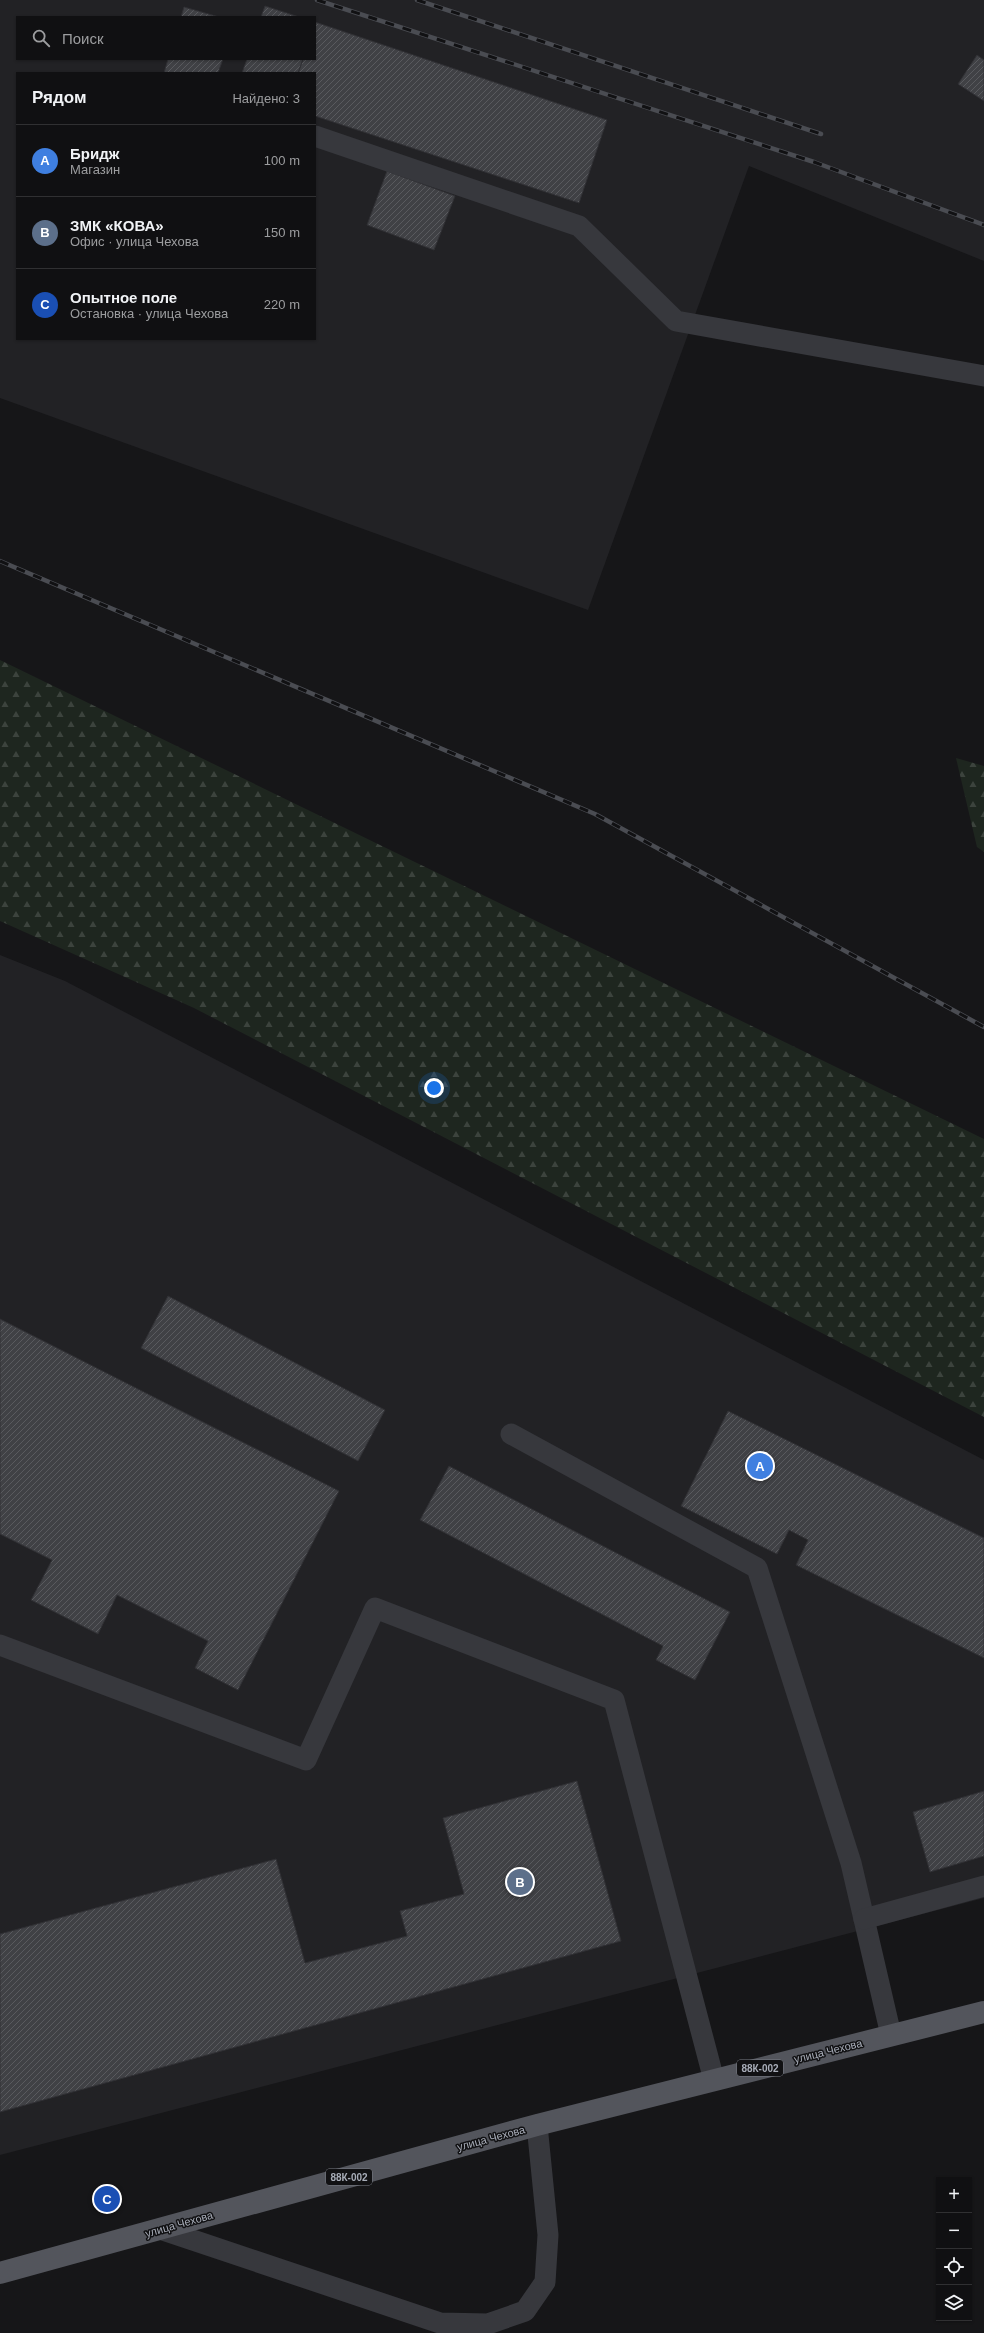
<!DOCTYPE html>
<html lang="ru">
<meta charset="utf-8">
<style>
:root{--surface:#101012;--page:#19191b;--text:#f1f3f6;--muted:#9c9d9f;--line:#303032;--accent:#f2b134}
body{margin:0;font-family:Arial,sans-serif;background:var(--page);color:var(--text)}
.controls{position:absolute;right:12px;bottom:12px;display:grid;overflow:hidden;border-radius:0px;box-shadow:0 1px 3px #0004}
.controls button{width:36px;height:36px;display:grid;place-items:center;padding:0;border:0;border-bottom:1px solid var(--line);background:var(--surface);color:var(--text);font:20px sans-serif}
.you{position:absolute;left:434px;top:1088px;width:14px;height:14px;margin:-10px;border:3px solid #fff;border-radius:50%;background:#1a73e8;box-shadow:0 0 0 6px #1a73e833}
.badge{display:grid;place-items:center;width:26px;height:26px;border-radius:50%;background:var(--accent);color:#fff;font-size:13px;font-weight:700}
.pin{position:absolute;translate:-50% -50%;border:2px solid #fff;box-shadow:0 1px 4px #0006}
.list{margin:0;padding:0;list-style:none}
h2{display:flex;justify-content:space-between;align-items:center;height:52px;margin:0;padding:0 16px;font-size:17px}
h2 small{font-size:13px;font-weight:400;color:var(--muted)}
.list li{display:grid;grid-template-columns:26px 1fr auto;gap:12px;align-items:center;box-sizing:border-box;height:72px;padding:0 16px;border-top:1px solid var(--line)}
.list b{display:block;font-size:15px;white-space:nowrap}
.list p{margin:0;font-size:13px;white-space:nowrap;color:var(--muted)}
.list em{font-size:13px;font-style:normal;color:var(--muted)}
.icon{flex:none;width:22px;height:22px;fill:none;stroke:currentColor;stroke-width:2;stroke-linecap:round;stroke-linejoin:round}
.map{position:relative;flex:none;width:984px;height:2333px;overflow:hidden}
.search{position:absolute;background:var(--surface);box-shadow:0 1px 3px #0004;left:16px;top:16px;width:300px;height:44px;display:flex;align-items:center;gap:10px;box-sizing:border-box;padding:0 14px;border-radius:0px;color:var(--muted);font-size:15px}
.panel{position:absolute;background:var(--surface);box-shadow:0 1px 3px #0004;left:16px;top:72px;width:300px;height:268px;border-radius:0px}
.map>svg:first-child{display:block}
.built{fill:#222225;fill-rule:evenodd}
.forest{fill:url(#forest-firs)}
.building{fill:url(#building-hatch);stroke:#303034}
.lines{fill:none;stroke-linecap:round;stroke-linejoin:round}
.service{stroke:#37383d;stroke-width:21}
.primary{stroke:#53555c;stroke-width:22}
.rail-casing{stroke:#4a4c52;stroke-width:4.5}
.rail{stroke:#111113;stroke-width:3;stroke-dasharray:9;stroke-linecap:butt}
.labels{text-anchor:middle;stroke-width:3;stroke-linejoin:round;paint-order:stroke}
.shield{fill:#111113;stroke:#7b7e86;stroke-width:1}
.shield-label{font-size:10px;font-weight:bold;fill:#a8adb8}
.street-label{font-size:11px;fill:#a8adb8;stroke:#111113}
</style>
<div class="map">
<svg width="984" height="2333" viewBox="0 0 984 2333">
<defs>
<pattern id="forest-firs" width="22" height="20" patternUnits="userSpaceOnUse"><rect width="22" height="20" fill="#1e261f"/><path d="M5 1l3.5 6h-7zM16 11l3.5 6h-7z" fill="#3c433d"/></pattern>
<pattern id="building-hatch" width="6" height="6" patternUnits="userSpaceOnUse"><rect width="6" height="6" fill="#404145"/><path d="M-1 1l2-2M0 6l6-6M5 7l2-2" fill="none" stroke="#595a5e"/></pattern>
</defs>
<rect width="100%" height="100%" fill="#161618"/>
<g class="built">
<path d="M0 0H984V261L749 166 588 610 0 398ZM17 17H315V59H17ZM17 73H315V339H17Z"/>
<path d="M0 955 65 981 984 1460V1898L0 2155Z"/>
</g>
<g class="forest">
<path d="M0 660 984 1139V1417L194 1008 0 921Z"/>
<path d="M956 758 984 766V852L977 847Z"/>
</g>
<g class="building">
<path d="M265 6 299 17H261Z"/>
<path d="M184 7 219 17H181Z"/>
<path d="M315 22 607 120 579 203 315 116V73H298L303 59H315Z"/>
<path d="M977 55 984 60V101L958 84Z"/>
<path d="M168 59H223L218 73H164Z"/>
<path d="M247 59H303L298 73H242Z"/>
<path d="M387 171 455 196 434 250 367 225Z"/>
<path d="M168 1296 385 1410 358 1461 141 1348Z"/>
<path d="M0 1319 339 1491 238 1690 195 1668 208 1641 117 1595 98 1634 31 1600 52 1560 0 1534Z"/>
<path d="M728 1411 984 1538V1658L796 1565 808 1540 789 1530 777 1554 681 1506Z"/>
<path d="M449 1466 730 1612 695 1680 656 1660 663 1646 420 1520Z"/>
<path d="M577 1781 621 1941 0 2112V1934L276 1859 305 1963 407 1936 400 1911 464 1894 443 1818Z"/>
<path d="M984 1791V1856L930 1872 913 1812Z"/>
</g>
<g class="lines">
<g class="service">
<path d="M315 136 579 226 676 321 984 376"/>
<path d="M511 1434 757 1568 851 1863 891 2035"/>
<path d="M0 1645 306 1760 375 1608 614 1700 714 2080"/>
<path d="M864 1919 984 1886"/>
<path d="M160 2229 440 2323 488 2324 525 2311 545 2282 548 2235 537 2125"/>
</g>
<path class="primary" d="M0 2273 537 2125 984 2012"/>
<defs>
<g id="rail">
<path d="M317 0 814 162 984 225"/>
<path d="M417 0 821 134"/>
<path d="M0 561 595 814 984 1027"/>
</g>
</defs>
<use href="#rail" class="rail-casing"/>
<use href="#rail" class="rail"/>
</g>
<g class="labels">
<g class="shield">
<rect x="737" y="2060" width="46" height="16" rx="3"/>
<rect x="326" y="2169" width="46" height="16" rx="3"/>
</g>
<g class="shield-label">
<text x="760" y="2072">88К-002</text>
<text x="349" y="2181">88К-002</text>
</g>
<g class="street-label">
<text transform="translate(828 2051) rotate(-14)" y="4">улица Чехова</text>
<text transform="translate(491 2138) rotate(-15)" y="4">улица Чехова</text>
<text transform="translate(179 2224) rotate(-16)" y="4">улица Чехова</text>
</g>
</g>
</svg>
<div class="controls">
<button>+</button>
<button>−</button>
<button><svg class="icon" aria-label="locate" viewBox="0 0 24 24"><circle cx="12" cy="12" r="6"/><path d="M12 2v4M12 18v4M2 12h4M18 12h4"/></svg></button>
<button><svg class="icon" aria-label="layers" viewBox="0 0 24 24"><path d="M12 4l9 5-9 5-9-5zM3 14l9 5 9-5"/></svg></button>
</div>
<div class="you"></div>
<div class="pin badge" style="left:760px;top:1466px;background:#3f7fe0">A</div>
<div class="pin badge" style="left:520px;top:1882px;background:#5c6f8a">B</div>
<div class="pin badge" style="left:107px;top:2199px;background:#1a4fb4">C</div>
<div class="search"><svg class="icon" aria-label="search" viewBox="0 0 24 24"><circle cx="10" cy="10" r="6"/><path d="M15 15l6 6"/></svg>Поиск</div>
<section class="panel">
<h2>Рядом<small>Найдено: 3</small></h2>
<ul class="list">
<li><span class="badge" style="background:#3f7fe0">A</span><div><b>Бридж</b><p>Магазин</p></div><em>100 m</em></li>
<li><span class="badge" style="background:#5c6f8a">B</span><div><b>ЗМК «КОВА»</b><p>Офис · улица Чехова</p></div><em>150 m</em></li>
<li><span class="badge" style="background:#1a4fb4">C</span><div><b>Опытное поле</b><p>Остановка · улица Чехова</p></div><em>220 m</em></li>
</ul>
</section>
</div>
